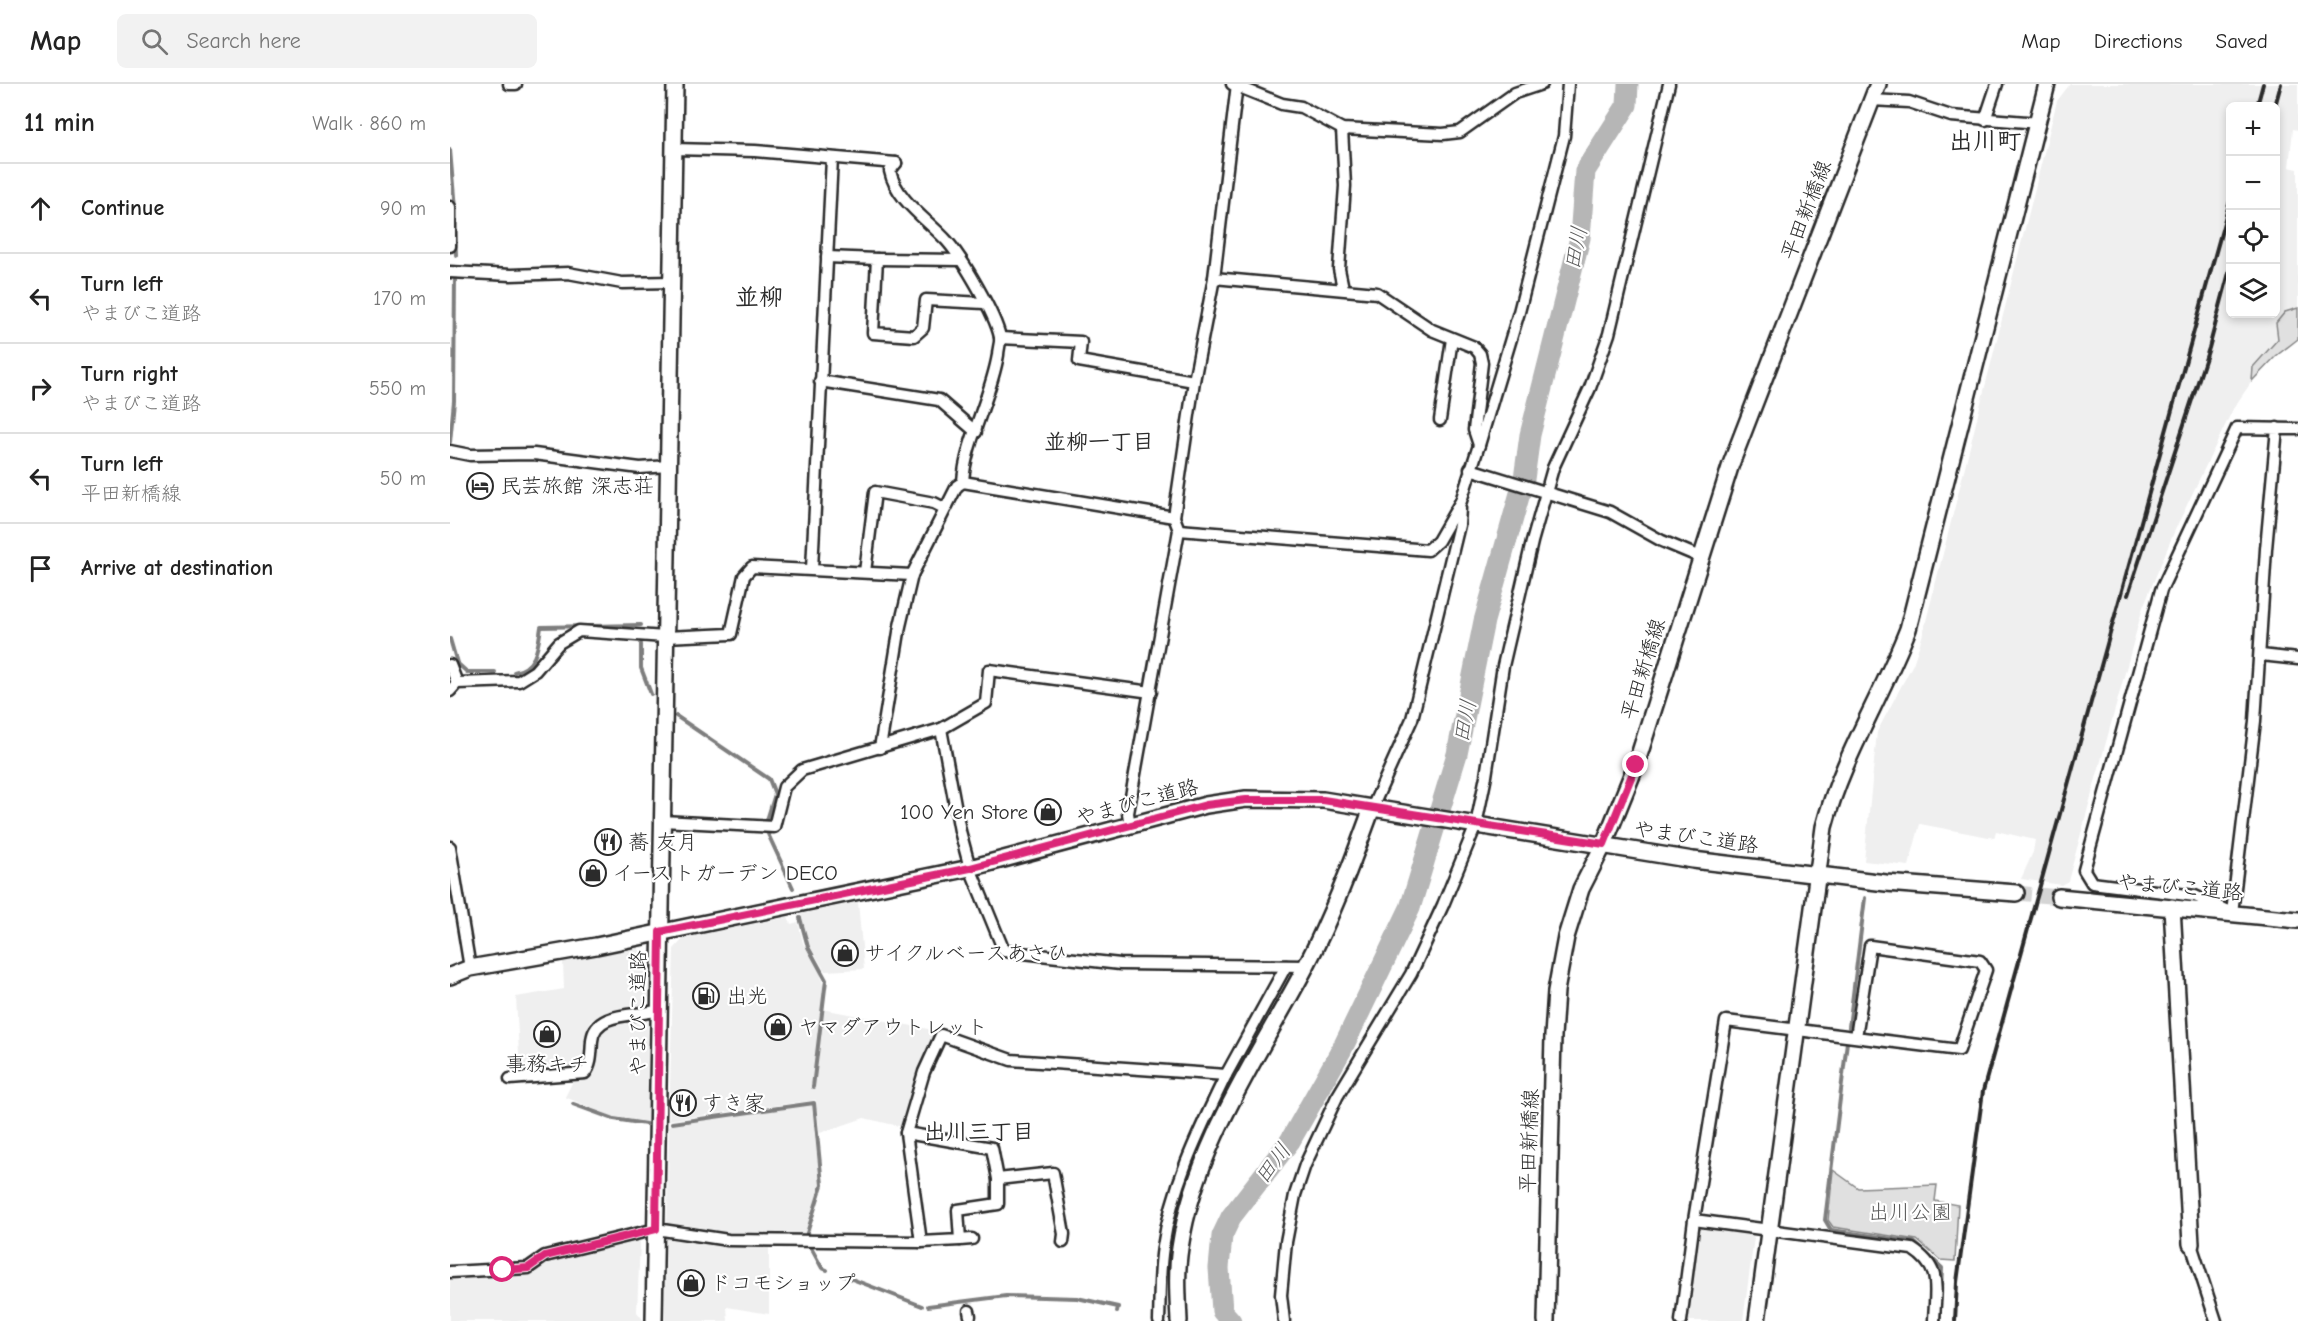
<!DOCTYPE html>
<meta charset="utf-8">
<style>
:root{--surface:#fff;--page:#f2f2f2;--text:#222;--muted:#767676;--line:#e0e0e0}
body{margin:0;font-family:"Comic Neue","Klee One",sans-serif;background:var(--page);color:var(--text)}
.controls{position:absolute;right:18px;top:18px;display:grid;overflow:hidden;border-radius:9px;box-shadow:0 3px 9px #0003}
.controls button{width:54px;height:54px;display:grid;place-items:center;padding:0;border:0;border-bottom:2px solid var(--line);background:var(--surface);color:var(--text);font:30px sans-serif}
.stop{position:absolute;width:18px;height:18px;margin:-14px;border:4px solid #db2777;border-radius:50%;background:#fff}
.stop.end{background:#db2777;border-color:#fff;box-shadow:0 2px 6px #0008}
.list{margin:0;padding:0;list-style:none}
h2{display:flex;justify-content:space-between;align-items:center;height:78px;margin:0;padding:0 24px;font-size:26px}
h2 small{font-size:20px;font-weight:400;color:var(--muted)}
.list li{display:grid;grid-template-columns:39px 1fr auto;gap:18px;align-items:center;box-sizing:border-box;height:90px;padding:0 24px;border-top:2px solid var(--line)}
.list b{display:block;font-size:22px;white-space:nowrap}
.list p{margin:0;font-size:20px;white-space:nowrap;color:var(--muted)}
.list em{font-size:20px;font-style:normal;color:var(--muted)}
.icon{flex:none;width:33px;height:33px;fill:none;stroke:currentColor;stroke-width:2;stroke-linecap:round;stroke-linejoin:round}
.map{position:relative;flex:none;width:1848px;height:1237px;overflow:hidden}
header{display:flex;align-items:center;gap:36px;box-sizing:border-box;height:84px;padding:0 30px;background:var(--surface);border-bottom:2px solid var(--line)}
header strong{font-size:28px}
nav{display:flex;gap:33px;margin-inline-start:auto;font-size:21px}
.search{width:420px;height:54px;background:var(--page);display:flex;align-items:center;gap:15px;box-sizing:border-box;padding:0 21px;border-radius:9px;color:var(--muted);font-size:22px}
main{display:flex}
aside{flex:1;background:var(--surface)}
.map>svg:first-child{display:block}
.built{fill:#efefef;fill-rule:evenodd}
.green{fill:#e0e0e0;stroke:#868686;stroke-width:1.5}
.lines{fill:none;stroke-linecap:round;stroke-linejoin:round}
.stream{stroke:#7e7e7e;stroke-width:4}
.river{stroke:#b6b6b6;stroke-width:21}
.secondary-tunnel{stroke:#d5d5d5;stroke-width:15;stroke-dasharray:15 8;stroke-linecap:butt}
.street-casing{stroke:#2b2b2b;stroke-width:15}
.secondary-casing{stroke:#2b2b2b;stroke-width:20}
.street{stroke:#fff;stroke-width:10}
.secondary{stroke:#fff;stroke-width:15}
.rail{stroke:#2b2b2b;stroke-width:4}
.route{stroke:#db2777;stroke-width:8}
.labels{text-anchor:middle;stroke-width:4.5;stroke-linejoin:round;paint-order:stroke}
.street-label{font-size:21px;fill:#2b2b2b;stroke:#fff}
.poi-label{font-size:21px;fill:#2b2b2b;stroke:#fff;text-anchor:start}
.park-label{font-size:21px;fill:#585858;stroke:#fff}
.water-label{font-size:22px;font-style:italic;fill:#5c5c5c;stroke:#fff}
.neighbourhood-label{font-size:22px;font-weight:bold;fill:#2b2b2b;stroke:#fff}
.quarter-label{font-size:24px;font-weight:bold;fill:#2b2b2b;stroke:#fff}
</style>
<header>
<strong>Map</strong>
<div class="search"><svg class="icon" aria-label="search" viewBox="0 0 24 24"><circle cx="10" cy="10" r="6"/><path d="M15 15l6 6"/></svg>Search here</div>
<nav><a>Map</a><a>Directions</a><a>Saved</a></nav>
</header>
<main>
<aside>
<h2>11 min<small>Walk · 860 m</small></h2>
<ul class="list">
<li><svg class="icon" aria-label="ahead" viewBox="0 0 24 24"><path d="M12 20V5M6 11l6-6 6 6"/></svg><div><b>Continue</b></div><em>90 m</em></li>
<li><svg class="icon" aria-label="left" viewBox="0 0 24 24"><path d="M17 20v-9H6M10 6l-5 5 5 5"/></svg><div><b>Turn left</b><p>やまびこ道路</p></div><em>170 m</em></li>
<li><svg class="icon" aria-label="right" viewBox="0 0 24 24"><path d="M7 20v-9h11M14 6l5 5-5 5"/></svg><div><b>Turn right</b><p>やまびこ道路</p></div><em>550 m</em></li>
<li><svg class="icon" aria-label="left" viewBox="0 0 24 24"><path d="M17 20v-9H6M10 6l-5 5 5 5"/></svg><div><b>Turn left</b><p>平田新橋線</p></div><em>50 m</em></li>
<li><svg class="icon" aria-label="arrive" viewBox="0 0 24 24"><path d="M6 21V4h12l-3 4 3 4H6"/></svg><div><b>Arrive at destination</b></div></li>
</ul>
</aside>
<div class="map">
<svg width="1848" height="1237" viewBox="0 0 1848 1237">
<rect width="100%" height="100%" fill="#fff"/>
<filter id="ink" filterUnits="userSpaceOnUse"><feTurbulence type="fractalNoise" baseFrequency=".0167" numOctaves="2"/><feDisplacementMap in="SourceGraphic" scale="12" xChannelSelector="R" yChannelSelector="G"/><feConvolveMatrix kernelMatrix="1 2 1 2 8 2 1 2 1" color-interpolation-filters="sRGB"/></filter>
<g filter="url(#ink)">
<g class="built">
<path d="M1620 0H1848V46L1843 45 1839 83 1848 85V224L1835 228 1828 255 1803 283 1802 297 1783 325 1725 446 1693 523 1618 797 1611 801 1571 795 1583 768 1585 756 1546 747 1544 754 1470 740 1459 782 1414 777 1427 648 1463 580 1472 553 1607 17ZM1780 22H1826V230H1780Z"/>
<path d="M408 818 414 885 375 887 360 862 351 830Z"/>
<path d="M338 833 341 840 348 838 353 859 370 887 374 908 372 925 489 947 471 982 453 1043 414 1034 370 1049 366 1016 219 1036 224 865 234 854Z"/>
<path d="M187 864 198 873V919L196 922 180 923 140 936 132 986 70 990 66 913 114 905 113 878Z"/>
<path d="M198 933V1038L161 1032 115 1013 124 995 134 994 146 949 150 945 184 934Z"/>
<path d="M362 1021 370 1102 354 1152 273 1151 217 1139 219 1041Z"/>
<path d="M1254 1143 1299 1148 1304 1154 1293 1237H1237L1248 1148Z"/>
<path d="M216 1152 319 1161V1230L277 1223 278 1237H215Z"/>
<path d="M186 1154 190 1158 187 1228 194 1237H0V1195L59 1192 83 1188 99 1178Z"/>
</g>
<g class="green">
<path d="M1848 224V255L1826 272 1802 297 1803 283 1828 255 1826 239 1835 228Z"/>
<path d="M1383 1086 1408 1104 1487 1101 1485 1117 1508 1121 1505 1177 1490 1176 1467 1156 1383 1143 1378 1136Z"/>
</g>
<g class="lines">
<g class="stream">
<path d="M0 66 5 125"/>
<path d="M5 145 6 171"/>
<path d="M0 358 4 317 5 192"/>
<path d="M0 555 7 579 17 588H45"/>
<path d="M191 560V584L201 610"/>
<path d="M64 588C87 584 88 562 91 543L191 541"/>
<path d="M226 632 319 695 325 710 317 736"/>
<path d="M318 750 343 804"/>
<path d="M350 834 358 863 376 896 363 1003"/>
<path d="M1399 943 1415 814"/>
<path d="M1397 958 1375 1136 1381 1146 1464 1158 1492 1184 1491 1206"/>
<path d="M123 1020 164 1035 196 1040"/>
<path d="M222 1039 364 1019 372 1101 357 1149"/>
<path d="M360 1162 372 1184 377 1186"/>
<path d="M394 1192 472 1222"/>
<path d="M478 1222 556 1212 627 1214 668 1223 667 1228"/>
<path d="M1490 1237V1214"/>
</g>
<path class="river" d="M781 1237 772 1227 769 1184 772 1152 781 1133 840 1057 892 965 960 824 1007 670 1034 537 1074 395 1080 351 1130 154 1135 87 1177 21 1178 0"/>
<path class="secondary-tunnel" d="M1566 809 1609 813"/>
<defs>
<g id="street">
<path d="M59 0H66"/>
<path d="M782 0 832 20 851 23 892 45 993 50 1010 48 1065 9 1092 0"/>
<path d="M1421 16 1459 18 1501 32 1589 39"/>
<path d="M1535 36 1547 0"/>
<path d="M892 45 895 102 889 185 893 204"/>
<path d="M223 65 305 67 446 79"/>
<path d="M446 79 440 87C446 116 478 136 497 157 513 175 545 230 550 253 551 258 548 265 548 271 541 313 515 359 513 398"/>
<path d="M0 123V162"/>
<path d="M377 173 427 175 423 249 464 252 473 244 476 216 534 219"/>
<path d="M427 175 511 176"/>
<path d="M0 188 61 191 118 189 172 199 222 198"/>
<path d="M550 254 631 258 629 277 744 297"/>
<path d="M370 297 489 316 526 348"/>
<path d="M990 336 1002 255"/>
<path d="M1827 344 1816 465 1805 637 1782 829 1745 812 1642 799 1634 786 1711 506 1787 344 1848 345"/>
<path d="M1029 361 1069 228 1114 52 1118 0"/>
<path d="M0 367 20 371 84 370 190 384 218 382"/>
<path d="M1020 385 1160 428 1212 457 1250 473"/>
<path d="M729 446 978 466 988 457 1011 417 1029 361 1024 346 1032 279 1030 270 1024 263 982 246 927 209 764 194"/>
<path d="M362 485 382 74"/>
<path d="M415 488 425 408 484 419 494 424"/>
<path d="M1811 571 1848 575"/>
<path d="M0 581 7 599"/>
<path d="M0 607 7 599 69 597 85 587 109 559 129 547 215 553 281 550 294 492 302 483 462 491"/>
<path d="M491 645 510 747 520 784 554 867 670 880 856 882"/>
<path d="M430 664 450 542 462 491 507 402 513 398 724 433"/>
<path d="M922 724 962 635 1009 441 1010 424"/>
<path d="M212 737 324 743 334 703 352 686 491 645 536 619 539 586 701 608"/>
<path d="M680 742 678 729 729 446 724 433 744 297 764 194 787 0"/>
<path d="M0 763 20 884"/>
<path d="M776 991 836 882"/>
<path d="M60 995 135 989C142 980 141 968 142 957 144 926 187 933 209 926"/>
<path d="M548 1095 603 1089 614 1150 613 1158"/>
<path d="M1244 1136 1462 1165C1493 1185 1485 1204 1484 1237"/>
<path d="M510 1156 522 1155"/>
<path d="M471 1158 456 1049 474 988 491 951 561 976 776 991C749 1047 722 1101 713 1163 709 1188 710 1213 709 1237"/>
<path d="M1741 1160 1766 1237"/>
<path d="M0 1188 78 1184 95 1172 206 1145 278 1156 471 1158 510 1156 508 1126 548 1120V1095L542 1064 456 1049"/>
<path d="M519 1227 520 1232"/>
<path d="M834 1237 831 1211 836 1158 845 1111 855 1081 887 1013 961 890 993 821 1026 741 1036 692 1053 582 1082 458 1103 384 1140 304 1159 250 1219 0"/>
<path d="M1231 1237 1244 1136 1276 937 1509 966 1536 886 1530 877 1420 862 1406 953"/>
</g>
<g id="secondary">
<path d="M1609 813 1848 836"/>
<path d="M1722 823 1741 1160"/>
<path d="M0 892 20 884 146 862 520 784 756 721 796 715 873 716 1243 776 1436 799 1566 809"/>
<path d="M204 1237 225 0"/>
<path d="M729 1237C728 1213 726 1189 730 1164 745 1062 808 973 855 884 882 832 902 779 922 724"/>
<path d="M1096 1237 1103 952 1106 907 1116 853 1131 805 1154 760 1186 681 1281 380 1428 0"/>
<path d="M1307 1237 1374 743C1392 674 1432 612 1458 545L1597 0"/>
</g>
</defs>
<use href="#street" class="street-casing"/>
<use href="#secondary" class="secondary-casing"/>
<use href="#street" class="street"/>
<use href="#secondary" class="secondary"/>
<g class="rail">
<path d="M1807 22 1813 0"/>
<path d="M1825 22 1831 0"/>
<path d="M1678 511 1759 264 1780 185"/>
<path d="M1505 1237 1507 1198 1533 1007 1780 117"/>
</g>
</g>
</g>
<g class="lines" filter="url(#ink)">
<path class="route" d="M53 1186 78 1184 95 1172 206 1145 210 848 520 784 756 721 796 716H873L1154 760 1186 681"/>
</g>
<defs>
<symbol id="hotel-ring" viewBox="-11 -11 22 22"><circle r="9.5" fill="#fff" stroke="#2b2b2b" stroke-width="1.5"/><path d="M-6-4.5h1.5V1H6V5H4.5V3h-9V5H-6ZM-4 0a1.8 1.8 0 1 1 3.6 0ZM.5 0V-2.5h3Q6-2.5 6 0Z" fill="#2b2b2b"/></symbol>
<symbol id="shop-ring" viewBox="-11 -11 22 22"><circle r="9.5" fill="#fff" stroke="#2b2b2b" stroke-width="1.5"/><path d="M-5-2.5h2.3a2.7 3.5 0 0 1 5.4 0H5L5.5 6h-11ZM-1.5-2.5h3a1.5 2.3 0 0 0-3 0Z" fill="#2b2b2b"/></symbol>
<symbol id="restaurant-ring" viewBox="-11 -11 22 22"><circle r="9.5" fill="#fff" stroke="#2b2b2b" stroke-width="1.5"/><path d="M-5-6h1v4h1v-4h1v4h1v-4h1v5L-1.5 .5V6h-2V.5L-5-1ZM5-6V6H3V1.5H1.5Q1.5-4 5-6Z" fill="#2b2b2b"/></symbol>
<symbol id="fuel-ring" viewBox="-11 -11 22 22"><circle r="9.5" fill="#fff" stroke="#2b2b2b" stroke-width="1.5"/><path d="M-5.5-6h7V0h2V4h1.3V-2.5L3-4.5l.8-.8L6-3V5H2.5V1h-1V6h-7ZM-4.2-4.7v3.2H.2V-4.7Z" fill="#2b2b2b"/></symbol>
</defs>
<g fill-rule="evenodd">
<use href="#hotel-ring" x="15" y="387" width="30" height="30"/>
<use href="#shop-ring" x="583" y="713" width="30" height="30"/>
<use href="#restaurant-ring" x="143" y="743" width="30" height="30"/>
<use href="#shop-ring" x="128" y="774" width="30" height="30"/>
<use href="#shop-ring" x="380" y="854" width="30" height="30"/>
<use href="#fuel-ring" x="241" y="897" width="30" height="30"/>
<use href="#shop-ring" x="313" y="928" width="30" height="30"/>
<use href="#shop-ring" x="82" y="935" width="30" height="30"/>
<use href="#restaurant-ring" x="218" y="1004" width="30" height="30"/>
<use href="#shop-ring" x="226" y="1184" width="30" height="30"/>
</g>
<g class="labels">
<g class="street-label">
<text transform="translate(1356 126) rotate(-69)" y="7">平田新橋線</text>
<text transform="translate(1193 585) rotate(-73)" y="7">平田新橋線</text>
<text transform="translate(687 718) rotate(-15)" y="7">やまびこ道路</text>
<text transform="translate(1246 753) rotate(8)" y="7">やまびこ道路</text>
<text transform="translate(1730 803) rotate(5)" y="7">やまびこ道路</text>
<text transform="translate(188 929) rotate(-90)" y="7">やまびこ道路</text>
<text transform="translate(1079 1057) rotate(-88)" y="7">平田新橋線</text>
</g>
<g class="poi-label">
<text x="50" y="409">民芸旅館 深志荘</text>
<text x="578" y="735" text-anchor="end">100 Yen Store</text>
<text x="178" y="765">蕎 友月</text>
<text x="162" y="796">イーストガーデン DECO</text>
<text x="414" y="876">サイクルベースあさひ</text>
<text x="276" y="919">出光</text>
<text x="348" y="950">ヤマダアウトレット</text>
<text x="97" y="987" text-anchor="middle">事務キチ</text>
<text x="252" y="1026">すき家</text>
<text x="260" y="1206">ドコモショップ</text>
</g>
<g class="park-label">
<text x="1460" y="1135">出川公園</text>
</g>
<g class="water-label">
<text transform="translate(1125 164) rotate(-79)" y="8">田川</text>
<text transform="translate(1014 637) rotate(-79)" y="8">田川</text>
<text transform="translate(822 1079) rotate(-53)" y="8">田川</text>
</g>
<g class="neighbourhood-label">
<text x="649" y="365">並柳一丁目</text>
<text x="529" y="1055">出川三丁目</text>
</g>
<g class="quarter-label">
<text x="1535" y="65">出川町</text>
<text x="309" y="221">並柳</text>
</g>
</g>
</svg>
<div class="controls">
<button>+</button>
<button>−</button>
<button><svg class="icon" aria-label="locate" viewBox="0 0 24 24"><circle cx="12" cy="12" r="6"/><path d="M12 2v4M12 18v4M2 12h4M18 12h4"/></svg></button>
<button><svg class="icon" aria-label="layers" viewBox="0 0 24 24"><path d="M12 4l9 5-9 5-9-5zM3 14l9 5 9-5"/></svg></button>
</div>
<div class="stop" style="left:53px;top:1186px"></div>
<div class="stop end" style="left:1186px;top:681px"></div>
</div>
</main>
